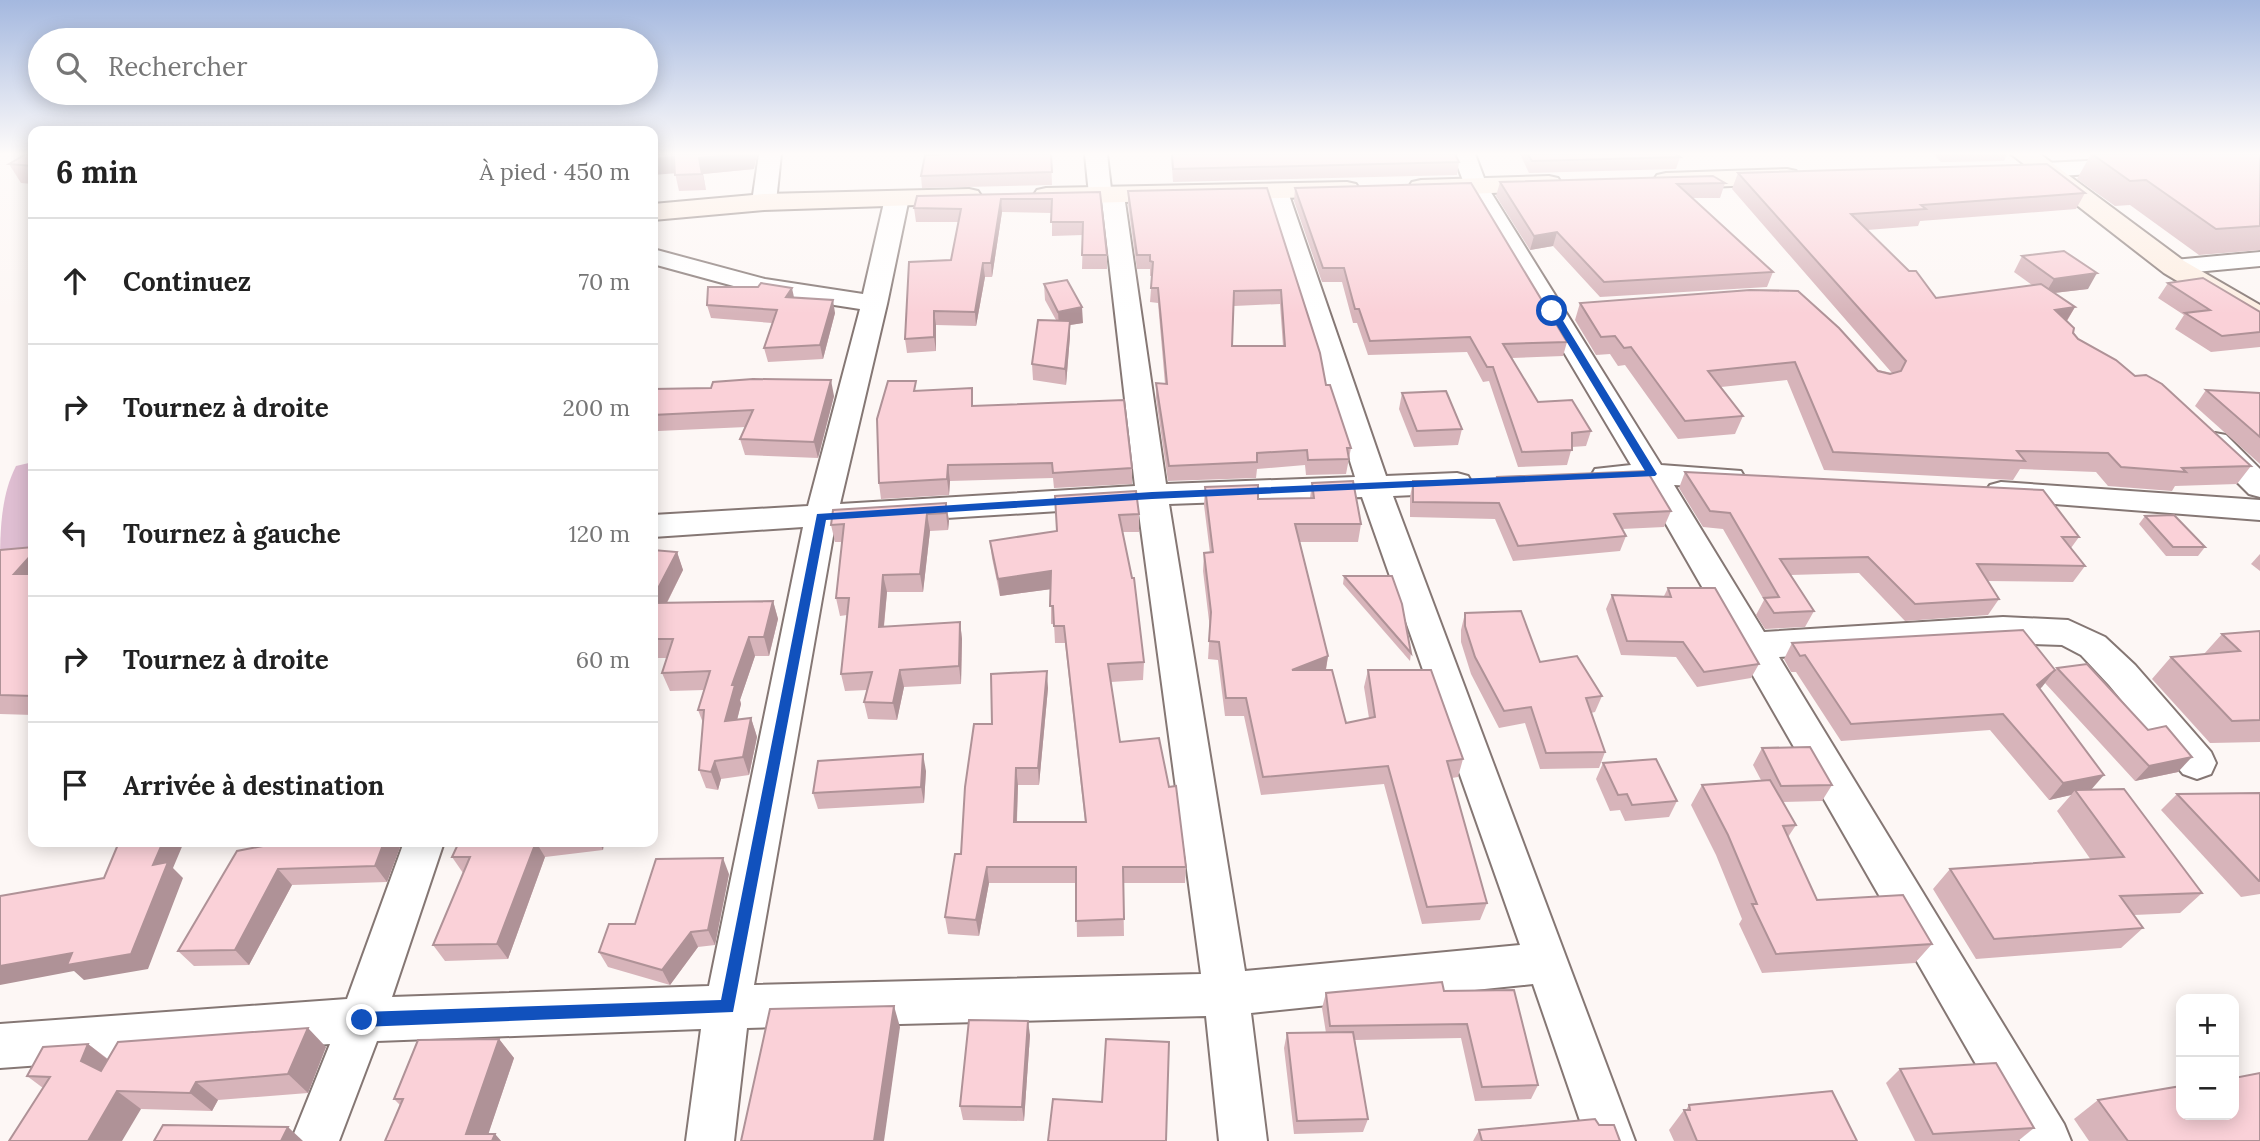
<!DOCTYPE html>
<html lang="fr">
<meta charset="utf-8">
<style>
:root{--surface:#fff;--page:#f2f2f2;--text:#222;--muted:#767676;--line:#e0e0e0}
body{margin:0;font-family:Lora,serif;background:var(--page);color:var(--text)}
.controls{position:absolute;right:21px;bottom:21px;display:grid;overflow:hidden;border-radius:14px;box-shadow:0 4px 18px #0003}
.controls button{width:63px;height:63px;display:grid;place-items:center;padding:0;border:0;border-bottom:2px solid var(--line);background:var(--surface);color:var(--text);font:35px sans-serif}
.stop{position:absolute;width:21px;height:21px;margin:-16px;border:5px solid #1151bd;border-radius:50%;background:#fff}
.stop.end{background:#1151bd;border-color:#fff;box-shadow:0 2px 7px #0008}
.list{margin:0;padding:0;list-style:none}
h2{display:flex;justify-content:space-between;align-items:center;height:91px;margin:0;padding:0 28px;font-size:30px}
h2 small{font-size:23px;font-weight:400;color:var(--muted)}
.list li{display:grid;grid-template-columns:46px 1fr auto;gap:21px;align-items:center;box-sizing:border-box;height:126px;padding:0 28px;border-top:2px solid var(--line)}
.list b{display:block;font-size:26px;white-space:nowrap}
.list em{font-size:23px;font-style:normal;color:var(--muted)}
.icon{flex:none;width:38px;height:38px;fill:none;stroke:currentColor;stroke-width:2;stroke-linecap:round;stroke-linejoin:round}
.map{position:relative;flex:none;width:2260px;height:1141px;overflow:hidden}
.search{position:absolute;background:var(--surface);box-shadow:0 4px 18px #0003;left:28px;top:28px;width:630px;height:77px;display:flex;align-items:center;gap:18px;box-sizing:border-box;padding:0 24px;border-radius:38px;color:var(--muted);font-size:26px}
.panel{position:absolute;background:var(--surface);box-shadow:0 4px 18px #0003;left:28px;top:126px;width:630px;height:721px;border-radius:14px}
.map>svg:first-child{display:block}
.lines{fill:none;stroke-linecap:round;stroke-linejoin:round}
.river{fill:#dfbed2;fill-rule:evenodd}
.street-casing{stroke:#857774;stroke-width:4}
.secondary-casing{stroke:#857774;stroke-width:4}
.street{fill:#fff;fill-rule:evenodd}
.secondary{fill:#fdeee2;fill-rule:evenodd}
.wall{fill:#d7b4ba;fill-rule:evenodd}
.shaded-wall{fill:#af9297}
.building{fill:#fad1d8;stroke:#af9297;stroke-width:2;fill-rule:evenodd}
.route{fill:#1151bd}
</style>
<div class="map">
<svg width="2260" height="1141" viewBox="0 0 2260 1141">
<rect width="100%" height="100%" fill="#fdf7f5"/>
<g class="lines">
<path class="river" d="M33 462V544L18 566 0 571C0 535 0 497 16 466Z"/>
<defs>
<g id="street">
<path d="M759 154H781L776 202 772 207H756L752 202Z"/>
<path d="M1085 154H1107L1111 189 1121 190 1124 195 1166 484 1355 477 1266 192 1269 187H1285L1288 192 1386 476 1457 473 1468 476 1472 483 1468 490 1457 493 1393 496 1635 1141H1587L1533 984 1251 1013 1267 1141H1219L1206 1016 747 1028 734 1141H686L701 1029 377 1041 339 1141H291L330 1044 0 1068V1024L347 999 404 842H444L392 997 709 986 803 527 653 537V515L808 506 860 309 763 294 653 264V249L765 279 863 294 885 198 889 193H905L909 198 887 304 840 504 1135 486 1102 201 1092 200 1089 195ZM1362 497 1520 945 1245 971 1169 504ZM1138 506 1201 974 754 985 835 525Z"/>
<path d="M1453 154H1475L1487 186 1661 465 1741 471 1745 478 1741 485 1730 488 1674 485 1764 632 2003 617 2068 620 2105 637 2135 665 2211 752 2216 763 2211 774 2197 779 2183 774 2109 685 2081 655 2062 645 2003 643 1779 657 2064 1124 2071 1141H2020L1643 484 1606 486 1595 483 1591 476 1595 469 1631 465 1465 186Z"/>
<path d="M2129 159 2137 161 2140 166 2137 171 2044 177 2036 175 2033 170 2036 165 2044 163Z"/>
<path d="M2260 252V266L2174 274 2165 272 2162 267 2165 262 2174 260Z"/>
<path d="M2215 433 2226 435 2260 469V497L2249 494 2204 449 2200 442 2204 435Z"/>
<path d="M2001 482 2260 500V520L1990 499 1985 492 1990 485Z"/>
</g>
<g id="secondary">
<path d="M2011 154H2040L2184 261 2260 305V327L2249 324 2164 273Z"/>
<path d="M1787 169 1796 171 1800 177 1796 183 1666 189 1657 187 1653 181 1657 175 1666 173Z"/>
<path d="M1549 176 1558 178 1562 184 1558 190 1421 196 1412 194 1408 188 1412 182 1421 180Z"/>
<path d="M1347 182 1356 184 1360 190 1356 196 1046 204 1037 202 1033 196 1037 190 1046 188Z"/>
<path d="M969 189 978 191 982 197 978 203 764 210 653 220V204L764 194Z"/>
</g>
</defs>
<use href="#street" class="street-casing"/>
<use href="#secondary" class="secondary-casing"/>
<use href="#street" class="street"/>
<use href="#secondary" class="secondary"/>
</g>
<g class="wall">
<path d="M33 154V184L21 183 9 164Z"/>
<path d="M653 154H757L754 169 703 174 706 190 679 191 675 173Z"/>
<path d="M1051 154 1052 185 922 188 921 176 948 155Z"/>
<path d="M1171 154H1455L1459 162 1457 175 1173 182Z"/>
<path d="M1520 154H1675L1680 157 1676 169 1529 173Z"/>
<path d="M1933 154H2007L2004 161 1941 162Z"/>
<path d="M2091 154H2260V250L2199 255 2130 205 2115 206 2077 179Z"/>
<path d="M1738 173 2085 193 2076 209 1920 221 1918 226 1867 230 1936 298 2032 285 2014 272 2022 256 2088 289 2054 293 2075 307 2067 321 2078 339 2135 376 2251 466 2237 484 2175 486 2172 491 2108 486 2096 472 2020 469 2013 480 1824 470 1787 380 1721 387 1743 416 1735 434 1678 439 1625 365 1618 366 1610 354 1596 355 1575 320 1580 303 1892 373 1732 189Z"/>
<path d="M1500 182 1725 183 1720 198H1692L1773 272 1767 287 1600 297 1553 246 1530 250 1496 196Z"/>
<path d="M1267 188 1326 385 1351 448 1346 474 1306 475 1305 465 1257 469 1256 478 1168 481 1156 398V383L1165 384 1158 303 1150 302 1152 276H1150V269H1137L1128 205V191ZM1280 304 1283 346H1232L1234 306Z"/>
<path d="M1295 188 1567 342 1563 356 1512 358 1538 402 1591 431 1586 446 1572 447 1567 465 1518 467 1489 381 1483 382 1467 352 1368 355 1357 323H1353L1342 282H1322L1294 201Z"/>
<path d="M1100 192 1107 255V269H1082L1083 235 1052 236V213L1002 212 992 277H985L976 326 936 325V351L907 353 905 339 951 260 959 222H916L914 208 917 196Z"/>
<path d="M2168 283 2260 312V347L2211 352 2175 329 2184 315 2158 298Z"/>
<path d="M1044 284 1083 323 1070 325V336L1066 385 1033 380 1032 364 1056 320 1045 300Z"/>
<path d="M794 297 835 313 823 359 768 362 764 348 772 323 711 318 707 305Z"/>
<path d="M711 388 834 396 818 458 745 455 740 439 746 427 658 431 653 444V389Z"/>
<path d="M2206 390 2260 393V464L2195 406Z"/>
<path d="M918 391 974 406 1132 468V484L1054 488 1053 478 950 481 949 495 881 499 879 483Z"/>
<path d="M1402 393 1462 429 1458 445 1414 447 1399 409Z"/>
<path d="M1685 472 2079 537 2071 548 2085 566 2073 582 1987 581 1999 599 1988 615 1905 621 1859 573 1791 575 1814 611 1805 627 1765 629 1756 615 1764 600 1723 529 1703 527 1679 488Z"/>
<path d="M1497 477 1671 511 1664 527 1622 529 1626 536 1620 551 1513 561 1495 519 1410 517V497L1413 481H1496Z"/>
<path d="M1312 483 1361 524 1358 542H1299L1328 656 1326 670 1346 723 1369 718 1364 687 1368 670 1463 759 1458 777 1452 778 1487 903 1480 920 1422 924 1384 784 1261 795 1244 716H1225L1218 660 1208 659 1210 629 1203 571 1204 553H1210L1204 505 1205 487 1258 499 1310 498Z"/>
<path d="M1055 496 1139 514V532H1122L1144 662 1143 680 1111 682 1120 742 1169 787 1186 867 1185 883H1123L1124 936 1077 937 1076 883H989L979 936 948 934 945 917 992 724 1048 688 1039 785H1018L1017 822H1085L1065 643H1055L1054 624H1051V589L1000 596 992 558 990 541 1057 531Z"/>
<path d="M946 503 949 521 948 530 930 531 923 592H887L884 627 960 622 962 639 961 684 904 687 897 720 868 719 864 702 867 690 845 691 841 674 847 615 840 616 836 598 842 542H835L831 525Z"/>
<path d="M2145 516 2205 547 2198 556H2166L2139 524Z"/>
<path d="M0 550 33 553V715L0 714Z"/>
<path d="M653 550 677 552 683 570 667 603 773 601 778 619 769 656H755L740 700 741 704 737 720 751 718 757 737 749 775 721 779 718 790 706 788 699 770 703 723 698 710 704 690 670 691 662 673 667 658H653Z"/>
<path d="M2260 554V571L2251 564Z"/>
<path d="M1344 576 1411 653 1410 661 1343 584Z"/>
<path d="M1668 588 1759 664 1751 678 1697 687 1676 657 1621 655 1606 609 1612 595 1664 596Z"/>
<path d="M1465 613 1540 662 1602 696 1595 712 1591 713 1605 752 1599 768 1540 769 1525 723 1499 728 1471 674 1461 642V630Z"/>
<path d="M2260 631V742L2210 743 2152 679 2171 657 2204 654 2222 634Z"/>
<path d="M1792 643 2055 670 2057 668 2178 772 2135 781 2045 683 2040 689 2091 790 2202 893 2180 913 2134 915 2143 928 2121 948 1976 959 1933 889 1950 869 2091 860 2057 811 2071 795 2049 800 1990 730 1841 741 1796 672H1791L1784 659Z"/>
<path d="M1762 748 1832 785 1822 801 1783 802 1796 825 1788 837 1817 900 1932 944 1915 963 1762 973 1739 924 1742 919 1716 855 1691 805 1702 785 1761 780 1753 765Z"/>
<path d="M1603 763 1677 801 1669 817 1625 821 1620 810 1610 811 1596 779Z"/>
<path d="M926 771 924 803 818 809 813 793Z"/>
<path d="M2260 793V894L2241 897 2161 810 2177 794Z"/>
<path d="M309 842H402L387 882 292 885 249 965 194 966 178 951 307 845Z"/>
<path d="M459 842H604L603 850 545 857 508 959 445 961 433 945 463 873 452 857Z"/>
<path d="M729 874 715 945 698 947 670 985 608 967 599 952 635 924Z"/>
<path d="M1444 991 1538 1085 1531 1099 1475 1101 1461 1038 1355 1040 1368 1119 1363 1132 1294 1134 1284 1048 1287 1033H1326L1322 1008 1326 993Z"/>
<path d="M1030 1035 1024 1121 963 1120 960 1106Z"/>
<path d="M499 1039 514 1058 488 1134H495L501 1141H385L400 1105 394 1099Z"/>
<path d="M88 1044 108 1059 326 1047 308 1093 218 1100 212 1111 141 1109 43 1088 27 1076Z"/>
<path d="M1900 1069 2034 1128 2018 1141H1915L1886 1083Z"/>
<path d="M2098 1100 2260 1141H2089L2074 1119Z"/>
<path d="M1689 1105 1857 1141H1674L1669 1130 1684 1110H1686Z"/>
<path d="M1599 1125 1620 1141H1473L1479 1130Z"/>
</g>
<g class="shaded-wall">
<path d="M748 154H757L754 169 703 174 706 190 699 158Z"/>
<path d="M674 157 678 173 653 175V159Z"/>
<path d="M1001 199 1002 212 992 277 991 263Z"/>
<path d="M1557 232 1553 246 1530 250 1534 236Z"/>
<path d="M983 263 985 277 976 326 975 312Z"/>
<path d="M2097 273 2088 289 2045 294 2054 279Z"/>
<path d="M792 288 795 302 786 297Z"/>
<path d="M833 300 835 313 823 359 820 345Z"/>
<path d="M1082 307 1083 323 1070 325V336L1066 385 1065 369 1059 327 1058 312Z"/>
<path d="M2075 307 2064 325 2055 310Z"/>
<path d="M934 311 936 325V351L934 337Z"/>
<path d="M831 380 834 396 818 458 814 442Z"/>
<path d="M653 415 658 431 653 444Z"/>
<path d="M948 465 950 481 949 495 947 479Z"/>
<path d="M946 503 949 521 948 530 946 513Z"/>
<path d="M927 514 930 531 923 592 920 574Z"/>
<path d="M677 552 683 570 657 622 653 610V598Z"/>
<path d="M33 553V591L14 574Z"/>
<path d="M1051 571 1052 589 1000 596 998 579Z"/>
<path d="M883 575 887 592 882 644 879 627Z"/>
<path d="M773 601 778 619 769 656 764 637Z"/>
<path d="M960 622 962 639 961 684 959 666Z"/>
<path d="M749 637 755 656 740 700 741 704 732 740 725 721 732 685Z"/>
<path d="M1328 656 1325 674 1292 670Z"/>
<path d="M900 670 904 687 897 720 893 703Z"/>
<path d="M2055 670 2042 687 2024 701 2037 685Z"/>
<path d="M1047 671 1048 688 1039 785 1038 768Z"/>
<path d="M751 718 757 737 749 775 743 757Z"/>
<path d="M923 754 926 771 924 803 921 787Z"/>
<path d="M2192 757 2178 772 2135 781 2149 766Z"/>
<path d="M715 761 721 779 718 790 711 772Z"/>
<path d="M1016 768 1018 785 1016 839 1014 822Z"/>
<path d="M2104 775 2090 791 2075 790 2071 795 2049 800 2063 783Z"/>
<path d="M163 842H184L173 868 183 878 148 969 84 980 74 971 0 985V966L72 953 153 865Z"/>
<path d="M384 842H402L387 882 375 866Z"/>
<path d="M536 842 545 857 508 959 497 944Z"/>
<path d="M599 842H604L603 850Z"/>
<path d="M723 858 729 874 715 945 708 930Z"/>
<path d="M987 867 989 883 979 936 976 920Z"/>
<path d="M278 869 292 885 249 965 235 950Z"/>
<path d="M691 932 698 947 670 985 662 970Z"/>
<path d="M894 1006 900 1027 884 1141H874Z"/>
<path d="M1028 1021 1030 1035 1024 1121 1022 1107Z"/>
<path d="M308 1028 326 1047 308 1093 288 1074Z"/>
<path d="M499 1039 514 1058 486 1141 466 1134Z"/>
<path d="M88 1044 112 1063 105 1080 81 1061Z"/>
<path d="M196 1082 218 1100 212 1111 190 1093Z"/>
<path d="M117 1091 141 1109 122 1141H88Z"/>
<path d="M288 1127 303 1141H281Z"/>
<path d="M495 1134 501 1141H492Z"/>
</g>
<g class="building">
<path d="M26 154H33V166L9 164Z"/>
<path d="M653 154H748L699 158 702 174 675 175 674 157 653 159Z"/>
<path d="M948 154H1051L1052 172 921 176 925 155Z"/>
<path d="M1172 154H1455L1459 162 1173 169Z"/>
<path d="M1528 154H1675L1680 157 1532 161Z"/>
<path d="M2092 154H2260V226L2216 229 2146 180 2130 181Z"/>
<path d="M2047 164 2085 193 1921 205 1926 209 1851 214 1909 271H1916L1936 298 2041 284 2075 307 2055 310 2074 328 2073 333 2078 339 2116 360 2135 376 2146 375 2162 384 2251 466 2182 468 2186 472 2121 467 2108 453 2017 451 2025 461 1833 452 1795 362 1708 371 1743 416 1685 421 1631 347 1624 348 1615 336 1601 337 1580 303 1750 290 1798 291 1839 328 1878 371 1890 374 1901 371 1906 361 1738 173Z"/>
<path d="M1713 176 1725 183 1677 184 1773 272 1604 282 1557 232 1534 236 1500 182Z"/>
<path d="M1471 183 1567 342 1503 344 1538 402 1572 400 1591 431 1572 433V450L1522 452 1493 367H1487L1470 337 1370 341 1359 309H1355L1344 268H1323L1295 188Z"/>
<path d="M1267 188 1320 353 1326 385H1330L1351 448H1347L1349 459 1308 460 1307 450 1257 453V462L1169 466 1156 383 1167 384 1158 288H1151L1153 262 1150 261V255H1137L1128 191ZM1281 290 1285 346H1232L1234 291Z"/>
<path d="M1100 192 1107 255H1082L1083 222H1051L1052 199H1001L991 263H983L975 312 934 311V337L905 339 909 262 951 260 961 209 914 208 917 196Z"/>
<path d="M2064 251 2097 273 2054 279 2022 256Z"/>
<path d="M2203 278 2260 312V332L2222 336 2185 313 2210 310 2168 283Z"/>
<path d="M1067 280 1082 307 1058 312 1044 284Z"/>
<path d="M761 283 792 288 786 297 833 300 820 345 764 348 777 310 707 305 708 287H758Z"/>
<path d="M1038 320 1070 321 1065 369 1032 364Z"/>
<path d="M753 379 831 380 814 442 740 439 753 410 653 415V416V389L711 388 713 382Z"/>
<path d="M888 381H916L914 391 972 388V406L1124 400 1132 468 1053 473 1052 463 948 465 947 479 879 483 877 419Z"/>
<path d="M2206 390 2260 393V437Z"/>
<path d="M1446 391 1462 429 1417 431 1402 393Z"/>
<path d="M1647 471 1671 511 1614 514 1626 536 1518 546 1499 503 1413 502V481H1498L1497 477Z"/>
<path d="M1685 472 2043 490 2079 537H2062L2085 566 1977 564 1999 599 1915 604 1868 557 1780 559 1814 611 1774 613 1764 598 1779 597 1730 513 1710 511Z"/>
<path d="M1353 481 1361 524H1295L1328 656 1292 670H1332L1346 723 1375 717 1368 670H1431L1463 759 1447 761 1487 903 1427 907 1388 766 1263 777 1246 698H1226L1219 642 1209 641 1211 612 1204 553 1213 552 1205 487 1258 485V499L1314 498 1312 483Z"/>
<path d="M1136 491 1139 514 1119 515 1132 578H1134L1144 662 1108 664 1120 742 1159 738 1169 787 1176 786 1186 867H1123L1124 919 1076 921V867H987L976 920 945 917 955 854H961L965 787 974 724H992L991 674 1047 671 1038 768H1016L1014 822H1086L1064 626H1054L1053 606H1050L1051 571 998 579 990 541 1057 531 1055 496Z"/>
<path d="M946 503V513L927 514 920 574 883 575 879 627 960 622 959 666 900 670 893 703 864 702 872 672 841 674 849 598H836L844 524 831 525 833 510Z"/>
<path d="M2174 515 2205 547H2173L2145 516Z"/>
<path d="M33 547V553L14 574H33V696L0 695V550Z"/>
<path d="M653 550 677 552 653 598Z"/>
<path d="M1344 576H1392L1402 604 1411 653Z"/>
<path d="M1668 588H1715L1759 664 1704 672 1683 642 1627 641 1612 595 1671 597Z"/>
<path d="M773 601 764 637H749L732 685H735L725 721 751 718 743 757 715 761 711 772 699 770 704 710H698L710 671 662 673 673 639H653V603Z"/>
<path d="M1521 611 1540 662 1577 656 1602 696 1586 698 1605 752 1546 753 1531 707 1504 711 1475 657 1465 626V613Z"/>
<path d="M2023 630 2055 670 2037 685 2104 775 2063 783 2003 714 1851 724 1805 655 1800 656 1792 643Z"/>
<path d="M2260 631V720L2232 721 2171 657 2240 651 2222 634Z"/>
<path d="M2087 664 2148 730 2166 726 2192 757 2149 766 2057 668Z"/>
<path d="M1810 747 1832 785 1781 786 1762 748Z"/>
<path d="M923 754 921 787 813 793 818 761Z"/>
<path d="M1656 759 1677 801 1632 805 1627 794 1618 795 1603 763Z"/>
<path d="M1770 780 1796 825 1783 826 1817 900 1903 895 1932 944 1776 954 1752 904H1757L1728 835 1702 785Z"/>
<path d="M2124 789 2202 893 2120 896 2143 928 1994 939 1950 869 2124 857 2075 790Z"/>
<path d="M2260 793V881H2259L2177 794Z"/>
<path d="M119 842H163L153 865 168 862 131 954 67 965 72 953 0 966V896L104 878Z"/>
<path d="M309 842H384L375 866 278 869 235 950 178 951 237 851 268 845H307Z"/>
<path d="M459 842H536L497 944 433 945 470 857H452Z"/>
<path d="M723 858 708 930 691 932 662 970 599 952 609 924H635L656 859Z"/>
<path d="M1442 982 1444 991 1514 990 1538 1085 1482 1087 1467 1024 1330 1026 1326 993Z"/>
<path d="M894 1006 874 1141H741L770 1009Z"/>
<path d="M969 1020 1028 1021 1022 1107 960 1106Z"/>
<path d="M308 1028 288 1074 196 1082 190 1093 117 1091 88 1141H9L50 1077 27 1076 43 1047 88 1044 81 1061 101 1071 118 1042Z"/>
<path d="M1353 1032 1368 1119 1297 1121 1287 1033Z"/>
<path d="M499 1039 466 1134H495L492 1141H385L403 1099H394L418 1040Z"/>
<path d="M1106 1039 1169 1042 1166 1141H1048L1053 1099 1102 1102Z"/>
<path d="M1996 1063 2034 1128 1933 1134 1900 1069Z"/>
<path d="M2260 1073V1141H2128L2098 1100 2181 1086V1115H2234V1078Z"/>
<path d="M1832 1091 1857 1141H1697L1684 1110H1690L1689 1105Z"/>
<path d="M1595 1119 1599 1125H1614L1620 1141H1482L1479 1130Z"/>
<path d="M163 1125 288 1127 281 1141H154Z"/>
</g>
<linearGradient id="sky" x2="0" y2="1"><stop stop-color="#a4b8df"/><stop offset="0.49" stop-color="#fefbfa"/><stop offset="1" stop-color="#fefbfa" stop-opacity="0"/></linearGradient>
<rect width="2260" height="314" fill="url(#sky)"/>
<path class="route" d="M1552 308 1557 311 1657 474 1655 476 1152 499 826 520 733 1012 362 1027 356 1025 354 1020 356 1015 362 1012 721 1000 817 514 1152 492 1645 471 1548 311Z"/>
</svg>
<div class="controls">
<button>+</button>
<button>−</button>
</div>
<div class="stop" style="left:1552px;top:311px"></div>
<div class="stop end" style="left:362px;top:1020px"></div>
<div class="search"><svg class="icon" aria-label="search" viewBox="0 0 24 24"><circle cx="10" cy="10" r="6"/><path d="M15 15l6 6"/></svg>Rechercher</div>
<section class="panel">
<h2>6 min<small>À pied · 450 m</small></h2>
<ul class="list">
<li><svg class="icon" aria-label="ahead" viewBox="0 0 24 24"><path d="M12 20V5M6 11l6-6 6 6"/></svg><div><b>Continuez</b></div><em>70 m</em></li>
<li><svg class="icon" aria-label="right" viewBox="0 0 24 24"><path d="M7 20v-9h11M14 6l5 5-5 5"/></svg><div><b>Tournez à droite</b></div><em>200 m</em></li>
<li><svg class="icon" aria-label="left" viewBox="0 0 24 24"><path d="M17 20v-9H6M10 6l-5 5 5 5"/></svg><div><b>Tournez à gauche</b></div><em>120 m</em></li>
<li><svg class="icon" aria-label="right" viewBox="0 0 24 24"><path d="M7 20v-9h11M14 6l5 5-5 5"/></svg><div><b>Tournez à droite</b></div><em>60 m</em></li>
<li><svg class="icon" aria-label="arrive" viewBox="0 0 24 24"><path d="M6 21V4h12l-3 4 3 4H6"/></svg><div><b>Arrivée à destination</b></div></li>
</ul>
</section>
</div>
